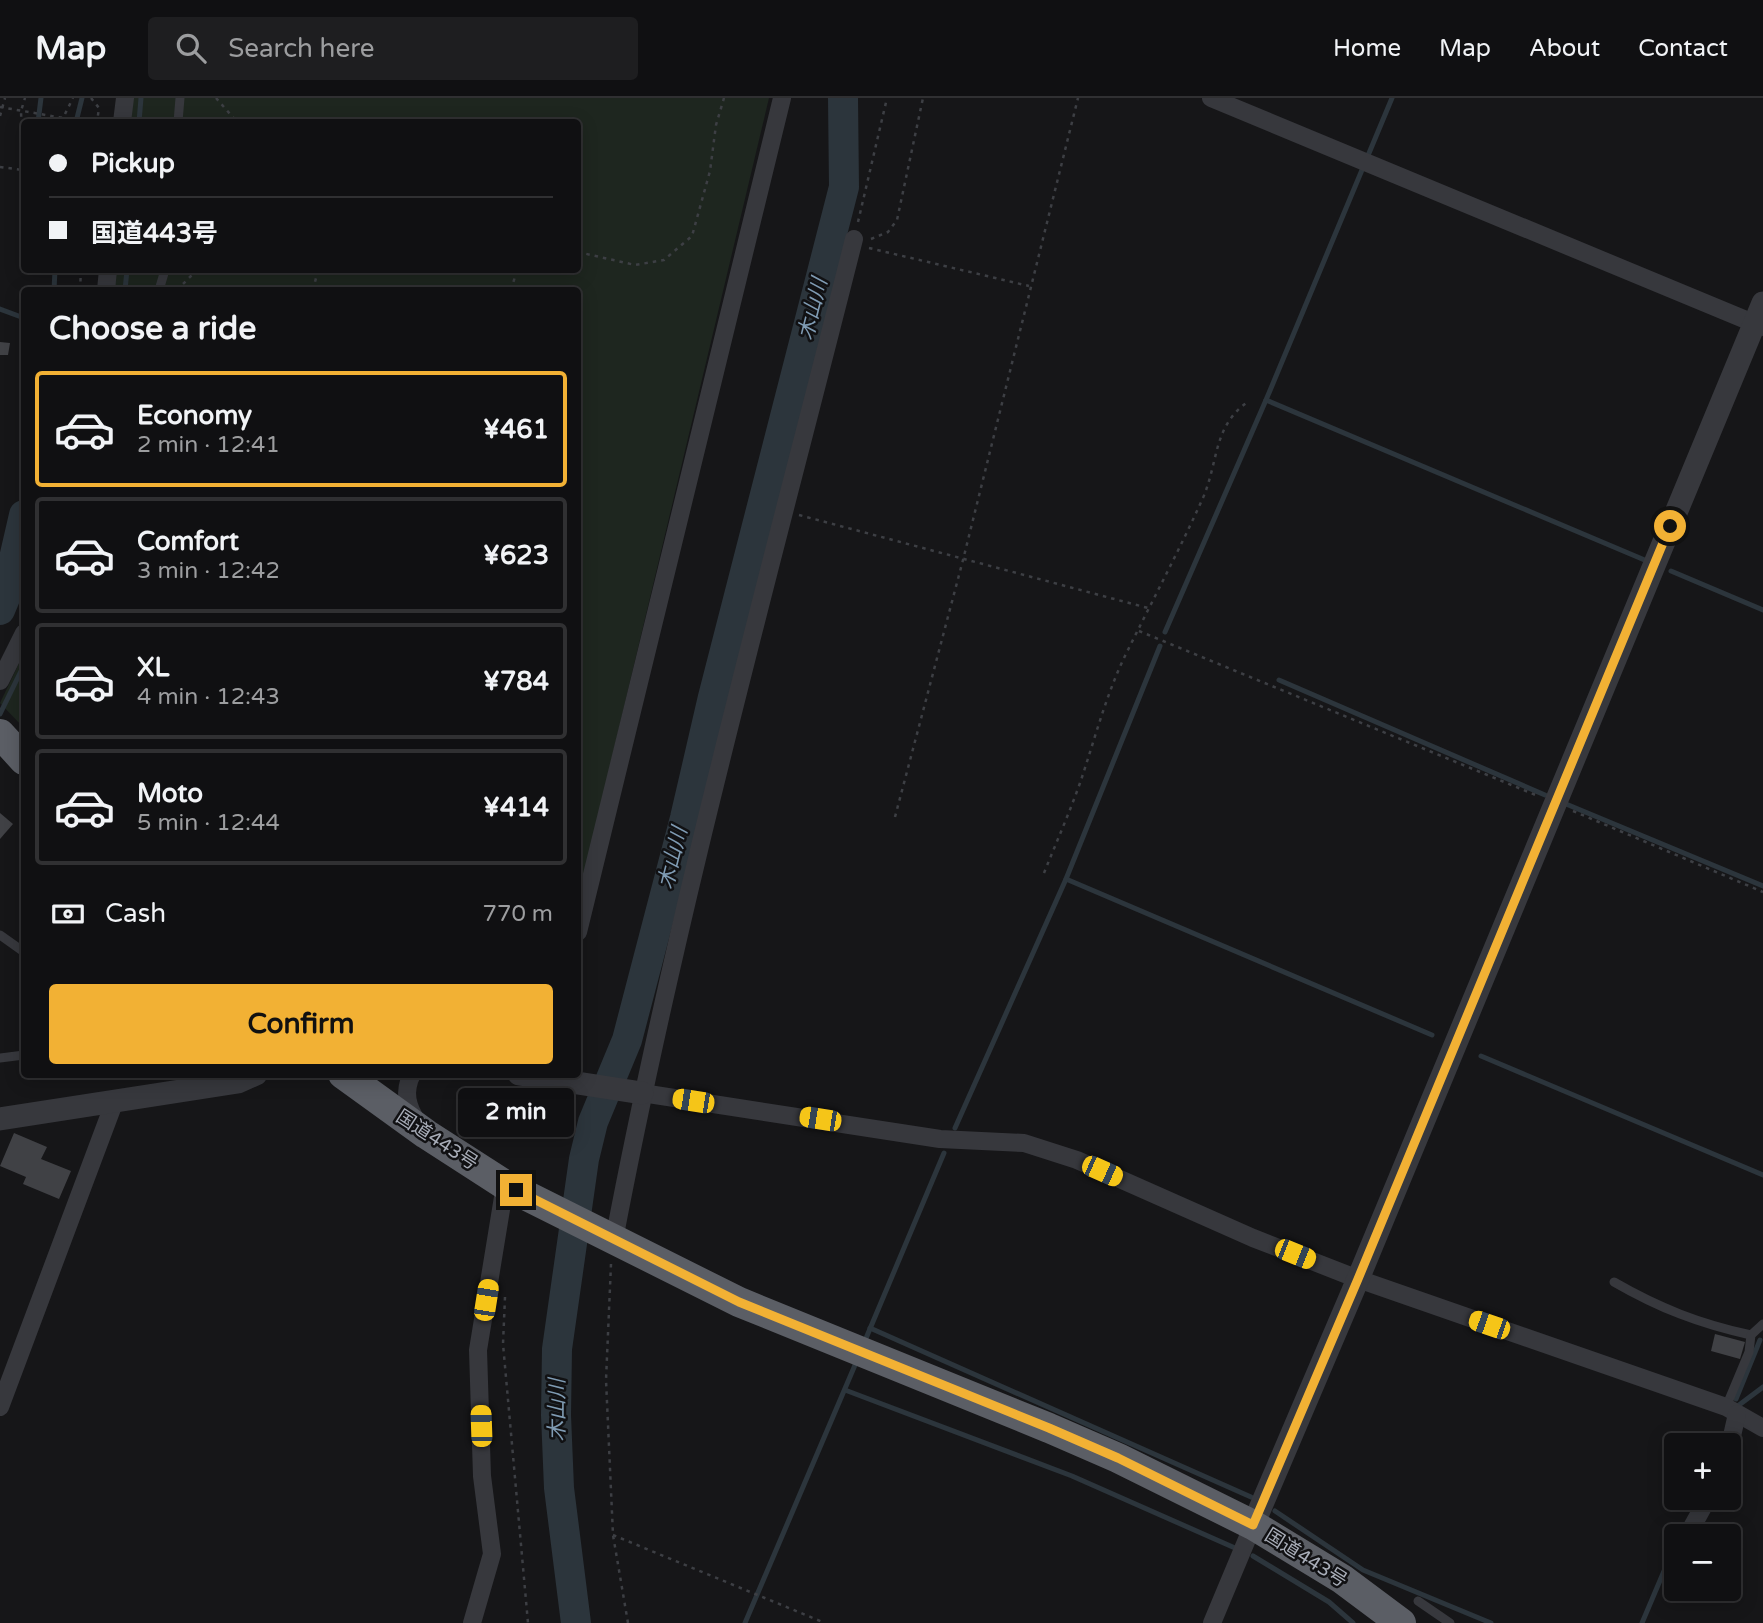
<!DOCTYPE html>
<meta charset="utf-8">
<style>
:root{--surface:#101012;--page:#1e1e20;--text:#f1f3f6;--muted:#9c9d9f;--line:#303032;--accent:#f2b134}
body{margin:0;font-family:"Varela Round","Noto Sans JP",sans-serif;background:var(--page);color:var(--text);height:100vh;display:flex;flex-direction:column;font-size:26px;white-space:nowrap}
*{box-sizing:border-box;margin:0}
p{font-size:23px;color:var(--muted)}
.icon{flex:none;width:38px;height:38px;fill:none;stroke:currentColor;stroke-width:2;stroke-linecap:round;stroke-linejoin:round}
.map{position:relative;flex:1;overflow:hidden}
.sheet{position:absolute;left:21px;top:189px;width:560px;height:791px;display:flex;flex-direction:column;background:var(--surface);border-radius:7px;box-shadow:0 4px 18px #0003,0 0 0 2px var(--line)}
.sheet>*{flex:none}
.guide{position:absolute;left:21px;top:21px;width:560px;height:154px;border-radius:7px;box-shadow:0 4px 18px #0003,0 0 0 2px var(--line);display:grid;align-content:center;height:154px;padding:0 28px;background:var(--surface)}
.buttons{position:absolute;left:1664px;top:1335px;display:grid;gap:14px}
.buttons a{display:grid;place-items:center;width:77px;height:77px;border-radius:7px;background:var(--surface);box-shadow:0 4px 18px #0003,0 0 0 2px var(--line);font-size:35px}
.end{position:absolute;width:32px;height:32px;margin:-16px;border:9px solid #f2b134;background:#111;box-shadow:0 0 0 4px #111}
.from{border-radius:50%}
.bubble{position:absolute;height:49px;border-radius:7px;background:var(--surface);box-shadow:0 4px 18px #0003,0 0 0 2px var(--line);font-size:23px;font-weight:700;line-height:49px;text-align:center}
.car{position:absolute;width:21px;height:42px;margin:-21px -10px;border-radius:9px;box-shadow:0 0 5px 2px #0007;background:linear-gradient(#f5c518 24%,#345 0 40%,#f5c518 0 76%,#345 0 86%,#f5c518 0)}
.guide b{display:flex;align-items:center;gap:24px;height:66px;font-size:26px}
.guide b+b{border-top:2px solid var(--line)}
.guide i{width:18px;height:18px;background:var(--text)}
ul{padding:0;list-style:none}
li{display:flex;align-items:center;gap:21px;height:116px;margin:0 14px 10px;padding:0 14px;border:4px solid var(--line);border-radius:7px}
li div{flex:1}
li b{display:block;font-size:26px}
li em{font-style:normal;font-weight:700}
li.active{border-color:var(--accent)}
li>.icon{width:63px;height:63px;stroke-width:1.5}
h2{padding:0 28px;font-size:32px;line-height:84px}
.pay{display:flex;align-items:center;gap:18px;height:77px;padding:0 28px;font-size:26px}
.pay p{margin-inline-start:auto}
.cta{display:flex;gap:14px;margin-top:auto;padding:14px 28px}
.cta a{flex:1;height:80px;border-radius:7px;background:var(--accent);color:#111;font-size:28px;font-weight:700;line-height:80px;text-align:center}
header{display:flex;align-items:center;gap:42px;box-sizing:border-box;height:98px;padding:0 35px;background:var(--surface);border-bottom:2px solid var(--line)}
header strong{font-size:33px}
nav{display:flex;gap:38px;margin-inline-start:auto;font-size:24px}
.search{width:490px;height:63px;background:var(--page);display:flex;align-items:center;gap:18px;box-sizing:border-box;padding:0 24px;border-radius:7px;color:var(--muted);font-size:26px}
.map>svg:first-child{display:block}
.green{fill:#1e261f}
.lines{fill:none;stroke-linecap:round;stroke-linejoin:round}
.stream{stroke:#2c353c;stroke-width:5}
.river{stroke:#2c353c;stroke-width:30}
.building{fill:#404145}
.path{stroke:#3d3f44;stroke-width:2.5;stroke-dasharray:3.5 5;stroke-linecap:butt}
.service{stroke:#37383d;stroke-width:9}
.minor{stroke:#37383d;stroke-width:18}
.tertiary{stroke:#37383d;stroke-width:23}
.trunk{stroke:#5b5e65;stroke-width:30}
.route{stroke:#f2b134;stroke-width:9}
.labels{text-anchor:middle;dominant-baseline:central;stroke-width:5;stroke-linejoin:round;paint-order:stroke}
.street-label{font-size:19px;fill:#a8adb8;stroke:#111113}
.water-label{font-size:21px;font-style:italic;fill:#7f9bb3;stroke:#111113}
</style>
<header>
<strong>Map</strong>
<div class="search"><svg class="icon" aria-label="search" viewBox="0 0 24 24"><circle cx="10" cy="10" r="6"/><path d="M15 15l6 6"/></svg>Search here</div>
<nav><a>Home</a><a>Map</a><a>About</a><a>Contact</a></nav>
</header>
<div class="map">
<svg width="1763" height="1525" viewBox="0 0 1763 1525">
<rect width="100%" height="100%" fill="#161618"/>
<g class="green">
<polygon points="129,0 769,0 578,802 578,192 109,192 111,172 578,172 578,24 127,24"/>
<polygon points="24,555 24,630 0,605"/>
</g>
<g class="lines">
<g class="stream">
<polyline points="38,24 41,0"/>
<polyline points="76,24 82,0"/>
<polyline points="139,24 141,0"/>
<polyline points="54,192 55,172"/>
<polyline points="125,192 127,172"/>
<polyline points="0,211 24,220"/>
<polyline points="1266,302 1647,463"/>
<polyline points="1671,473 1763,512"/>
<polyline points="1165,534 1266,302 1392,0"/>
<polyline points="1279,582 1545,697"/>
<polyline points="0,616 24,567"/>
<polyline points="1566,706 1763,788"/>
<polyline points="1066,781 1432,937"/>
<polyline points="1481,958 1763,1077"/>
<polyline points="955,1030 1066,781 1160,548"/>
<polyline points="870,1230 1251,1399"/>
<polyline points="864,1245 944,1055"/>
<polyline points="845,1292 1072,1378 1235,1450"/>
<polyline points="1736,1301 1760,1242"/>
<polyline points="1739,1307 1763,1289"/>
<polyline points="1275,1413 1363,1472 1491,1525"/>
<polyline points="1670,1457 1676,1444"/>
<polyline points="1253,1458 1329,1504 1353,1525"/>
<polyline points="745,1525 858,1260"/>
<polyline points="1642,1525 1667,1466"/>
</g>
<g class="river">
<polyline points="0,512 5,500 24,417"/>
<polyline points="576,1525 559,1390 556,1317 557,1251 584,1061 593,1024 627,942 685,720 713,599 844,89 843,0"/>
</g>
</g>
<g class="building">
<polygon points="0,244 10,245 8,257 0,257"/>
<polygon points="0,715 13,726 0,741"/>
<polygon points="14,1035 47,1049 41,1061 71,1073 59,1101 23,1086 26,1079 0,1068"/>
<polygon points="1715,1236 1745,1244 1740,1261 1711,1253"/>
</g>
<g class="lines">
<g class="path">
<polyline points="91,0 99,10 97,24"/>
<polyline points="216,0 237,24"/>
<polyline points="0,9 63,20"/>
<polyline points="0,18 5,0"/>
<polyline points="63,24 63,20 73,0"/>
<polyline points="0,69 23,72 21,13 25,0"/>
<polyline points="858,124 887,0"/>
<polyline points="871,141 888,134 897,122 923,0"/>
<polyline points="869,150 1029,188"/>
<polyline points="578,154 635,167 664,162 692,138 710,73 716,27 724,0"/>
<polyline points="80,192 81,172"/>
<polyline points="177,192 197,172"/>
<polyline points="313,192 318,172"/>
<polyline points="511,192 517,172"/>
<polyline points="799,417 1148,510"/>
<polyline points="1139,533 1538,698"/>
<polyline points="1573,713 1763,794"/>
<polyline points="895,719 963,462 1078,0"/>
<path d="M1044 775C1056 745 1069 716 1080 685 1094 644 1105 600 1124 560 1150 507 1178 455 1202 402 1219 365 1212 328 1249 303"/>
<polyline points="611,1166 606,1282 613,1437 628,1525"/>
<polyline points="505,1199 503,1246 528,1525"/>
<polyline points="613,1437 825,1525"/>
</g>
<g class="service">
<polyline points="178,24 180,0"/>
<polyline points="159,192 165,172"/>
<polyline points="0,837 24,854"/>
<polyline points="0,960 24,957"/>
<path d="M1614 1184C1659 1210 1700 1226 1751 1237"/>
<polyline points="1726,1309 1749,1254 1751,1237 1763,1226"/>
<polyline points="1418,1503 1450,1525"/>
</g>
<g class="minor">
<polyline points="1211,0 1763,229"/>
<polyline points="122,24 125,0"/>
<polyline points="106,192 108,172"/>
<polyline points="0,583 24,535"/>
<polyline points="578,834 782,0"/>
<path d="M412 976C403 994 407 1009 418 1025"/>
<polyline points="642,995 940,1041 1024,1045 1077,1062 1253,1140 1358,1181 1726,1309 1763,1330"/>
<path d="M614 1142C678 805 770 474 854 141"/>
<polyline points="0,1309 114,1005"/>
<polyline points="1729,1351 1737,1316"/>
<polyline points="1687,1438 1708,1400"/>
<polyline points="1672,1465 1676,1458"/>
<polyline points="472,1525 492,1456 482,1378 478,1252 505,1087"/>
<polyline points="1212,1525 1253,1427"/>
</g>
<g class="tertiary">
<polyline points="519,976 642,995"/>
<polyline points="0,1021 238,984 256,976"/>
<polyline points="1253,1427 1358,1181 1763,205"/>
</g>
<g class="trunk">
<polyline points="0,636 24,662"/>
<polyline points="343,976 426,1036 505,1087 739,1204 1049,1330 1118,1360 1253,1427 1342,1481 1401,1525"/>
</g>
</g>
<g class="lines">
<polyline class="route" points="516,1092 739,1204 1049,1330 1118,1360 1253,1427 1358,1181 1670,428"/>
</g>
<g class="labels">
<g class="street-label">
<text transform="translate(437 1042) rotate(33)">国道443号</text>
<text transform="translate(1306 1460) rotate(32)">国道443号</text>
</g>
<g class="water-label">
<text transform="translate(813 211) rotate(-76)">木山川</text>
<text transform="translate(673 760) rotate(-76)">木山川</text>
<text transform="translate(557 1312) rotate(-90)">木山川</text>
</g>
</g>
</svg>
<div class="buttons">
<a>+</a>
<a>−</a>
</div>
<i class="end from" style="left:1670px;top:428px"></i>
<i class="end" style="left:516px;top:1092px"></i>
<div class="bubble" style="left:458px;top:990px;width:116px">2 min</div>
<i class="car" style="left:693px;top:1003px;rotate:279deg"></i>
<i class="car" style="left:820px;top:1021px;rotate:279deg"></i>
<i class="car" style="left:1102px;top:1073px;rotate:114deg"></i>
<i class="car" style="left:1295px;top:1156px;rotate:112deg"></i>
<i class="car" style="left:486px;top:1202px;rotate:9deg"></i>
<i class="car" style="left:1489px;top:1227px;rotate:289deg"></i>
<i class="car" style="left:481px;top:1328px;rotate:358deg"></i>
<div class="guide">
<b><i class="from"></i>Pickup</b>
<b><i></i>国道443号</b>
</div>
<section class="sheet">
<h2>Choose a ride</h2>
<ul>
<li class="active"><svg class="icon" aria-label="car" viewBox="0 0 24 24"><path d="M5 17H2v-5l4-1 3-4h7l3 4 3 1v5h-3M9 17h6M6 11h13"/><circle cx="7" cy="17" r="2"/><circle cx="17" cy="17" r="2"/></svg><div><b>Economy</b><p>2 min · 12:41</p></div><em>¥461</em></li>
<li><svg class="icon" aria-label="car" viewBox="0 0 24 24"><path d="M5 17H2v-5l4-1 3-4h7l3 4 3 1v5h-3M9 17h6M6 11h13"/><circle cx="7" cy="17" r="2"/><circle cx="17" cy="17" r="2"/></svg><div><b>Comfort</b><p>3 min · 12:42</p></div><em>¥623</em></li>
<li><svg class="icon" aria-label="car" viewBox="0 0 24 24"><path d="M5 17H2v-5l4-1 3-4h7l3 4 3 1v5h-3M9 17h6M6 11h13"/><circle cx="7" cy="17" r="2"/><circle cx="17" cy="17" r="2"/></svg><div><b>XL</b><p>4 min · 12:43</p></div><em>¥784</em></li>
<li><svg class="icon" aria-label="car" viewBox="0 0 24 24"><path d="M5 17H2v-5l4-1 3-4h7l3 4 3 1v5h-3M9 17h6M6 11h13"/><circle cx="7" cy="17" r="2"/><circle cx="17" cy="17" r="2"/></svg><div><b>Moto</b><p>5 min · 12:44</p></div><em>¥414</em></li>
</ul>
<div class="pay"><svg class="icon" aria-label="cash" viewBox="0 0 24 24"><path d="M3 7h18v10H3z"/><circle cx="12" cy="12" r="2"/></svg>Cash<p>770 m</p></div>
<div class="cta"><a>Confirm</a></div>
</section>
</div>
